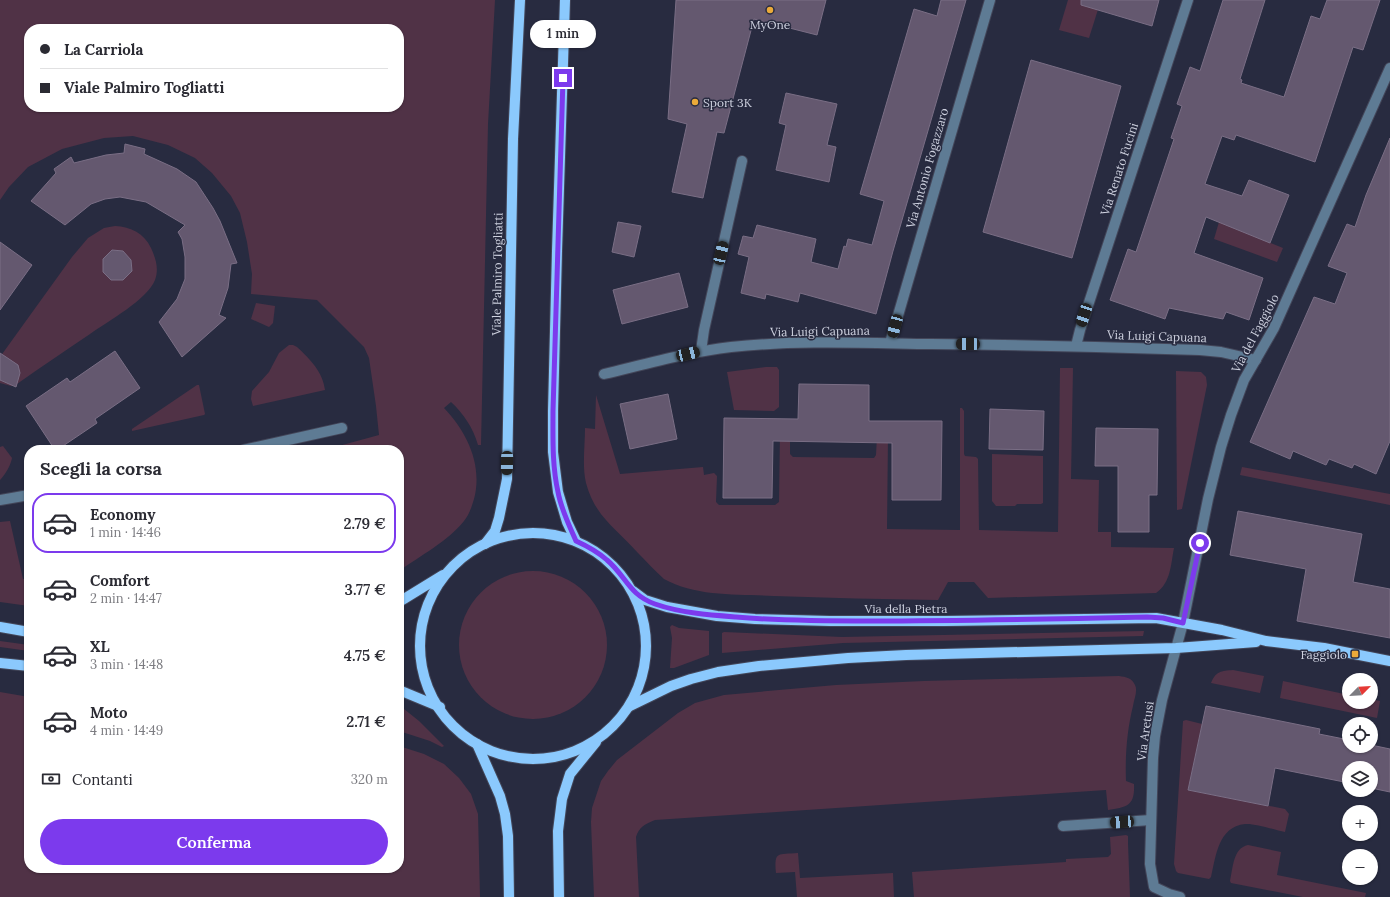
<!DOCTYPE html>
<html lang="it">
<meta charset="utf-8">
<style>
:root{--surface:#fff;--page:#f7f7f7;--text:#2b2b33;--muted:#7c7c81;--line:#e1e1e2;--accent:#7c3aed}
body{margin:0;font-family:Lora,serif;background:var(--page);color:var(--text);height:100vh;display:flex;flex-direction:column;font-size:15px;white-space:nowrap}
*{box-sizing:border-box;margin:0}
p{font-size:13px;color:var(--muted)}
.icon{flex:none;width:22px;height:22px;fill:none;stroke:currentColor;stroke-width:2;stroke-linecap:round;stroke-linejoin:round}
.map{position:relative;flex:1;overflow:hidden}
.sheet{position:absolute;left:24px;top:445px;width:380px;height:428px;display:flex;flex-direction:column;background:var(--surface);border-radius:16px;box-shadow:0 1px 3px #0004}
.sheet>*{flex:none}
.hud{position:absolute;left:24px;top:24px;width:380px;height:88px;border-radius:16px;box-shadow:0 1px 3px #0004;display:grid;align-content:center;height:88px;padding:0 16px;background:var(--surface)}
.needle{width:26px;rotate:66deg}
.buttons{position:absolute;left:1342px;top:673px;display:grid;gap:8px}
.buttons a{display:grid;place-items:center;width:36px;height:36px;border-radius:50%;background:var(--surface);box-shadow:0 1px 3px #0004;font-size:20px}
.end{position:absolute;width:18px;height:18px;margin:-9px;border:5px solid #7c3aed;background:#fff;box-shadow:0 0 0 2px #fff}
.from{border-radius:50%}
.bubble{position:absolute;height:28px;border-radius:14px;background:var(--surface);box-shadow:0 1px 3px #0004;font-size:13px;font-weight:600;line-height:28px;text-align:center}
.car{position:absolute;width:12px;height:24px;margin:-12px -6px;border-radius:5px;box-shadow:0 0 3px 1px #0007;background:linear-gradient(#222 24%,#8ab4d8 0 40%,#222 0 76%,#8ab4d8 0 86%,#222 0)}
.hud b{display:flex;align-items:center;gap:14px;height:38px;font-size:15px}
.hud b+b{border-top:1px solid var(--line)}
.hud i{width:10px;height:10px;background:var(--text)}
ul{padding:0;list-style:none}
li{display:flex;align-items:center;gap:12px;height:60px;margin:0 8px 6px;padding:0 8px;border:2px solid transparent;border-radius:16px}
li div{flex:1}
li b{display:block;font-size:15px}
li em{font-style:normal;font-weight:600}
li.current{border-color:var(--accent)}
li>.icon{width:36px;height:36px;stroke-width:1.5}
h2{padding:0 16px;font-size:18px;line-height:48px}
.pay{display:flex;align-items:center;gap:10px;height:44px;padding:0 16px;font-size:15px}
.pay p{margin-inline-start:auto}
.primary-button{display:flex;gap:8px;margin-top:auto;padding:8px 16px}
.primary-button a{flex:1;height:46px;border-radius:24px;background:var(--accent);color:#fff;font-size:16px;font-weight:600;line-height:46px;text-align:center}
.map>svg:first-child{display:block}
.green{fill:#503246;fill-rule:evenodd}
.building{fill:#64586f;stroke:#7a6e85}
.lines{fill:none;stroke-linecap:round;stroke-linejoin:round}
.minor-casing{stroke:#434659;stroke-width:12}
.major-casing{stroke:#434659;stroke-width:12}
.minor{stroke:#5e7b94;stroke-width:10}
.major{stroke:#8bc9fd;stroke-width:10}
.route{stroke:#7c3aed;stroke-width:5}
.poi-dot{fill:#ebaa39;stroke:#282b40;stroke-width:1.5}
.labels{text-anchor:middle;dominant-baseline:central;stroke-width:3;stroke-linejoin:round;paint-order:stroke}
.poi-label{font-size:12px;fill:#ced1df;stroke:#282b40}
.street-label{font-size:12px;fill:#ced1df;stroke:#282b40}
</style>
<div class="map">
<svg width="1390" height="897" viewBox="0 0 1390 897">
<rect width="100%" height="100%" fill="#282b40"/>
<g class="green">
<path d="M0 0H495L488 124 481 445H478C473 428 464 414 451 402L444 408C467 432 483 465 474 499 472 506 469 515 464 521 448 541 420 556 399 571V450H324L379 435 376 406 369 358 364 347 317 300 251 294 252 274 247 242 240 213 231 196 212 173 195 158 168 145 133 136 104 138 62 149 28 167 9 187 0 200ZM29 29H399V107H29Z"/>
<polygon points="1068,0 1101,0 1089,38 1059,30"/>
<polygon points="1219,222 1283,248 1277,262 1214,239"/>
<path d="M115 226C131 227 144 233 151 248 156 259 159 269 155 280 147 300 108 321 90 334 66 350 41 367 17 384L11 386 0 383V357L72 257 88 238 104 228Z"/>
<polygon points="256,303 275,306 273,323 269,327 251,319"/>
<path d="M289 345H293L297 347C310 359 323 372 325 390L253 406 251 399 252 391 269 372 279 353Z"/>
<polygon points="766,367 777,367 779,370 779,407 774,411 734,410 727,372"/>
<path d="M1060 368H1073L1071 479 1099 480 1098 532H1111V547L1174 548C1171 563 1171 583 1156 593L988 598 974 582H948L938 600C883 599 829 598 774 596 738 594 696 597 664 579 655 571 647 562 638 553 617 529 595 517 586 483 582 466 585 446 585 428L595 429 596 395 620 474 703 467 704 475 714 473 717 476 716 502 719 505H775L779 502 780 433 790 435V454L793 457 874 458 876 455 877 436H888L887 529 960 530V408H962L964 411V454L965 456 976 457 978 459 979 530 1058 532Z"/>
<polygon points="1176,371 1201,372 1206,377 1207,385 1182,509 1177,510"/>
<polygon points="197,385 199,385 205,414 204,415 132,431 132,429"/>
<path d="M3 446 12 458C10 467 6 473 0 480V447Z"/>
<polygon points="992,454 1043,456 1043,503 1041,504 1017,504 1015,506 996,506 992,501"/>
<polygon points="1242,467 1390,494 1390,505 1240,475"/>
<polygon points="10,521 23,579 29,578 29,606 0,602 0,522"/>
<circle cx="533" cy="645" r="74"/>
<polygon points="672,625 679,628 709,631 709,655 674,668 670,668 672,638 670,627"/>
<polygon points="1144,631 1143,636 843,643 722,653 722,633 724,632 842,637"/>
<polygon points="0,641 29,645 29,651 0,647"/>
<path d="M1233 670 1264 676 1260 693 1211 683C1216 671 1221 671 1233 670Z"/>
<path d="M1119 676C1126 677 1132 678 1135 685 1138 691 1134 699 1133 706 1127 730 1125 756 1126 781L1134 784C1135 806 1127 807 1108 810L1106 790 655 820C645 824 639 827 636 837L639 897H594L591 822 592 808 601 781 608 771 617 760 678 713 695 703 724 695 836 685 924 681Z"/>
<polygon points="1283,681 1349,695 1349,702 1371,702 1371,699 1380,701 1377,718 1280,698"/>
<polygon points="0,692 29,697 29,868 399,868 399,746 424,754 444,764 459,778 471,794 478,814 480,897 0,897"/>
<polygon points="399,705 419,721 444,746 442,747 430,741 399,731"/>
<path d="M1186 720 1202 724 1188 790 1285 809 1289 814 1285 832C1275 830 1254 823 1245 824 1218 827 1216 856 1211 877L1209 879 1178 873 1176 871 1174 864 1183 721Z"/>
<polygon points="1126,835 1128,836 1128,843 1130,897 914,897 912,872 1066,862 1066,859 1108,857 1111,854 1110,837"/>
<path d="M1248 845 1281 852 1277 875 1366 893 1365 897H1303L1231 883 1230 881C1233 868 1233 848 1248 845Z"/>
<path d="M798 853 800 878 893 873 894 897H797L795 872 776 873C774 850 778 855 798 853Z"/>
</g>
<g class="building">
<polygon points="676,0 826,0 817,35 754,19 724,133 717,132 703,198 672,192 687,124 668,119"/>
<polygon points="941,0 966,0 893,251 876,314 800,293 798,302 766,294 765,299 741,293 749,257 738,254 743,236 753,238 757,225 816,239 811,262 838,269 844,246 846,247 848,239 872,245 884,201 860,194 914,9 937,16"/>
<polygon points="1081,0 1159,0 1152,26 1081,5"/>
<polygon points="1223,0 1265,0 1240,79 1242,80 1241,83 1284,97 1311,16 1320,19 1327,0 1380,0 1363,50 1353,47 1315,162 1236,135 1234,140 1222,136 1205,184 1242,196 1249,180 1289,195 1270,243 1206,217 1194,253 1263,278 1249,320 1226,312 1223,319 1169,308 1165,319 1110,300 1128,249 1136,252 1174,139 1171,138 1182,106 1177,104 1190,67 1200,71"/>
<polygon points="1031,60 1121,86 1072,258 983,232"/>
<polygon points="786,93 837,104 827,145 836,147 829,182 776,170 786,125 779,123"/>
<polygon points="1390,138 1390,441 1376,474 1354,464 1352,468 1329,459 1326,465 1293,451 1290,459 1250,442 1314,297 1335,304 1347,273 1328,266 1347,224 1355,227 1366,195"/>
<polygon points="125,144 145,149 144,154 177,169 196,182 213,208 220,221 237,263 231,264 228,288 219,315 226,318 182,357 159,322 177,299 185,279 185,257 182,239 178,232 185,225 146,202 120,197 105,199 91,204 65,225 31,201 56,173 54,169 71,157 74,163 106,155 124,153"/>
<polygon points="618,222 641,226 634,257 612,252"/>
<polygon points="0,242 32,265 0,310"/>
<polygon points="112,250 123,251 131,260 132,271 123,280 111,280 103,272 103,259"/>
<polygon points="679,273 688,307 622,324 613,290"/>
<polygon points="115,351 140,388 95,419 97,423 57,450 55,450 26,406 67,378 70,382"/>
<polygon points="0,353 18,365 20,373 16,387 0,380"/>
<polygon points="799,384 869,385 869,421 942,421 941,500 892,500 892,443 773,441 772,498 723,498 724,418 798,419"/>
<polygon points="668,394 677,439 630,449 620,404"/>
<polygon points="990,409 1044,411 1043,450 989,449"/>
<polygon points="1096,428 1158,429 1157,495 1149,495 1149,532 1118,532 1118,466 1095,466"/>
<polygon points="1238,511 1362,534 1353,582 1390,589 1390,638 1297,621 1306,569 1230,555"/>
<polygon points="1206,706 1320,729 1319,734 1349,740 1349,746 1371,746 1371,745 1390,749 1390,792 1371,788 1371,768 1349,768 1349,783 1275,768 1268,806 1188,790"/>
</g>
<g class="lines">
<g class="minor-casing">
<g id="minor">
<polyline points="890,343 990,0"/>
<polyline points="1076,346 1080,330 1188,0"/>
<polyline points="701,351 704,330 742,161"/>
<path d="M604 374C646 364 688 352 731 347 797 340 864 343 931 344 1021 345 1110 347 1200 350L1221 352 1256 360"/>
<polyline points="243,450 342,428"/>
<polyline points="0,500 29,495"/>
<polyline points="1063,826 1151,820"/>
<polyline points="1180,897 1169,894 1154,887 1150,864 1153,758 1155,736 1162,700 1183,623 1208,499 1221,447 1231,415 1244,380 1274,328 1390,68"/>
</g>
</g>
<g class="major-casing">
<g id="major">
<polyline points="565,0 557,251 553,411 553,452 558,492 567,522 576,541"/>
<circle cx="533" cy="646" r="113"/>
<polyline points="485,544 495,531 499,518 507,479 513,139 520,0"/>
<polyline points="633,591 645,600 667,607 717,616 755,619 830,621 945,621 1156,618 1222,630 1266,641 1324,648 1390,661"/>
<polyline points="399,602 443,575"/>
<polyline points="0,627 29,632"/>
<polyline points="0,663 29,666"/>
<polyline points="399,690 440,707"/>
<polyline points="630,706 671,686 691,679 718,672 759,666 848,658 906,655 1176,648 1256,642"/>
<polyline points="477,744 500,796 505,814 508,836 509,897"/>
<polyline points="559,897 558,831 562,799 570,774 596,742"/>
</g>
</g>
<use href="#minor" class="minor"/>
<use href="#major" class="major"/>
</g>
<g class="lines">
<path class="route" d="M563 78 553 411C553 438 552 465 558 492 561 509 569 525 576 541 587 546 598 552 607 560 626 576 629 595 655 604 681 613 709 615 736 617 781 621 826 621 872 621 963 621 1055 619 1147 617L1163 618 1183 623 1200 543"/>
</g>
<g class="poi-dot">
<circle cx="770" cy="10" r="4"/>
<circle cx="695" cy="102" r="4"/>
<rect x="1351" y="650" width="8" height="8" rx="2"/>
</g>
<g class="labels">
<g class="poi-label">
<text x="770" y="24">MyOne</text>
<text x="703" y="102" text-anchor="start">Sport 3K</text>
<text x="1347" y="654" text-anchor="end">Faggiolo</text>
</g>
<g class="street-label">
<text transform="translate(927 168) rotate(-74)">Via Antonio Fogazzaro</text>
<text transform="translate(1119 169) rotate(-72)">Via Renato Fucini</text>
<text transform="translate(497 274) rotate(-89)">Viale Palmiro Togliatti</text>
<text transform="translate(820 331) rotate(-1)">Via Luigi Capuana</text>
<text transform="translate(1255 333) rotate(-62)">Via del Faggiolo</text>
<text transform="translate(1157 336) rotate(2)">Via Luigi Capuana</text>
<text x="906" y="608">Via della Pietra</text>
<text transform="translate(1145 731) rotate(-82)">Via Aretusi</text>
</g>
</g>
</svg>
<div class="buttons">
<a><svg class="needle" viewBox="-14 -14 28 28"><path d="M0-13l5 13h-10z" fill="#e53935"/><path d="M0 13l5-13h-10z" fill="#7c7c81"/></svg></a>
<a><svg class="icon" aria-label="locate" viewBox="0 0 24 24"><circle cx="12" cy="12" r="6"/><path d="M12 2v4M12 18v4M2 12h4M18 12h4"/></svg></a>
<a><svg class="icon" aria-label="layers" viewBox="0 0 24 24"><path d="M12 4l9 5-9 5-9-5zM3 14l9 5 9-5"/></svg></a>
<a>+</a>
<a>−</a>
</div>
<i class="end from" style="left:1200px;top:543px"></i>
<i class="end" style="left:563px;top:78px"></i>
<div class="bubble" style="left:530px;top:20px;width:66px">1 min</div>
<i class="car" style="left:721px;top:253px;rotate:13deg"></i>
<i class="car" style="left:1084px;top:315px;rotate:198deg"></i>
<i class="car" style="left:895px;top:326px;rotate:195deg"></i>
<i class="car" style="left:968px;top:344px;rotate:271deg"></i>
<i class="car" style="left:688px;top:354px;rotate:77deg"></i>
<i class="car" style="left:507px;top:463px;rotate:181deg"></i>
<i class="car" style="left:1122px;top:822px;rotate:266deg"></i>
<div class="hud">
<b><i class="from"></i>La Carriola</b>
<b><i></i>Viale Palmiro Togliatti</b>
</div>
<section class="sheet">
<h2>Scegli la corsa</h2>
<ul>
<li class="current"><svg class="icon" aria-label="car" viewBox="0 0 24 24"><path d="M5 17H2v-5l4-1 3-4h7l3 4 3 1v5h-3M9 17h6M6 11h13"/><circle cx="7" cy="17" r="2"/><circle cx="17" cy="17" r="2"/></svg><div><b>Economy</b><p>1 min · 14:46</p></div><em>2.79 €</em></li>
<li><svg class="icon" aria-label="car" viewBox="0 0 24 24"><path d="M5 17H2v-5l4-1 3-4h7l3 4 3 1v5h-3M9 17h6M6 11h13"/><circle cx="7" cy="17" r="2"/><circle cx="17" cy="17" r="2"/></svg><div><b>Comfort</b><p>2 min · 14:47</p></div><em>3.77 €</em></li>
<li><svg class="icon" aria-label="car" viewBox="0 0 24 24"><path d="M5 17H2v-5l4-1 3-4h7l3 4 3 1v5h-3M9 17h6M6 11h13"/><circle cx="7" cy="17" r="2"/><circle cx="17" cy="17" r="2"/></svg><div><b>XL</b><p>3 min · 14:48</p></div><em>4.75 €</em></li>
<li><svg class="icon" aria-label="car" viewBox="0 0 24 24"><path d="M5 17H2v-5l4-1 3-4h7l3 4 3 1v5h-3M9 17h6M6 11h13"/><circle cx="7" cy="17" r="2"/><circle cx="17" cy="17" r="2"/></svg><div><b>Moto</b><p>4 min · 14:49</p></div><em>2.71 €</em></li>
</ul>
<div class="pay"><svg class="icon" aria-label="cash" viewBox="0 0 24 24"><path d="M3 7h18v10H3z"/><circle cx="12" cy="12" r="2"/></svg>Contanti<p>320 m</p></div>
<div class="primary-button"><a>Conferma</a></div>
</section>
</div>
